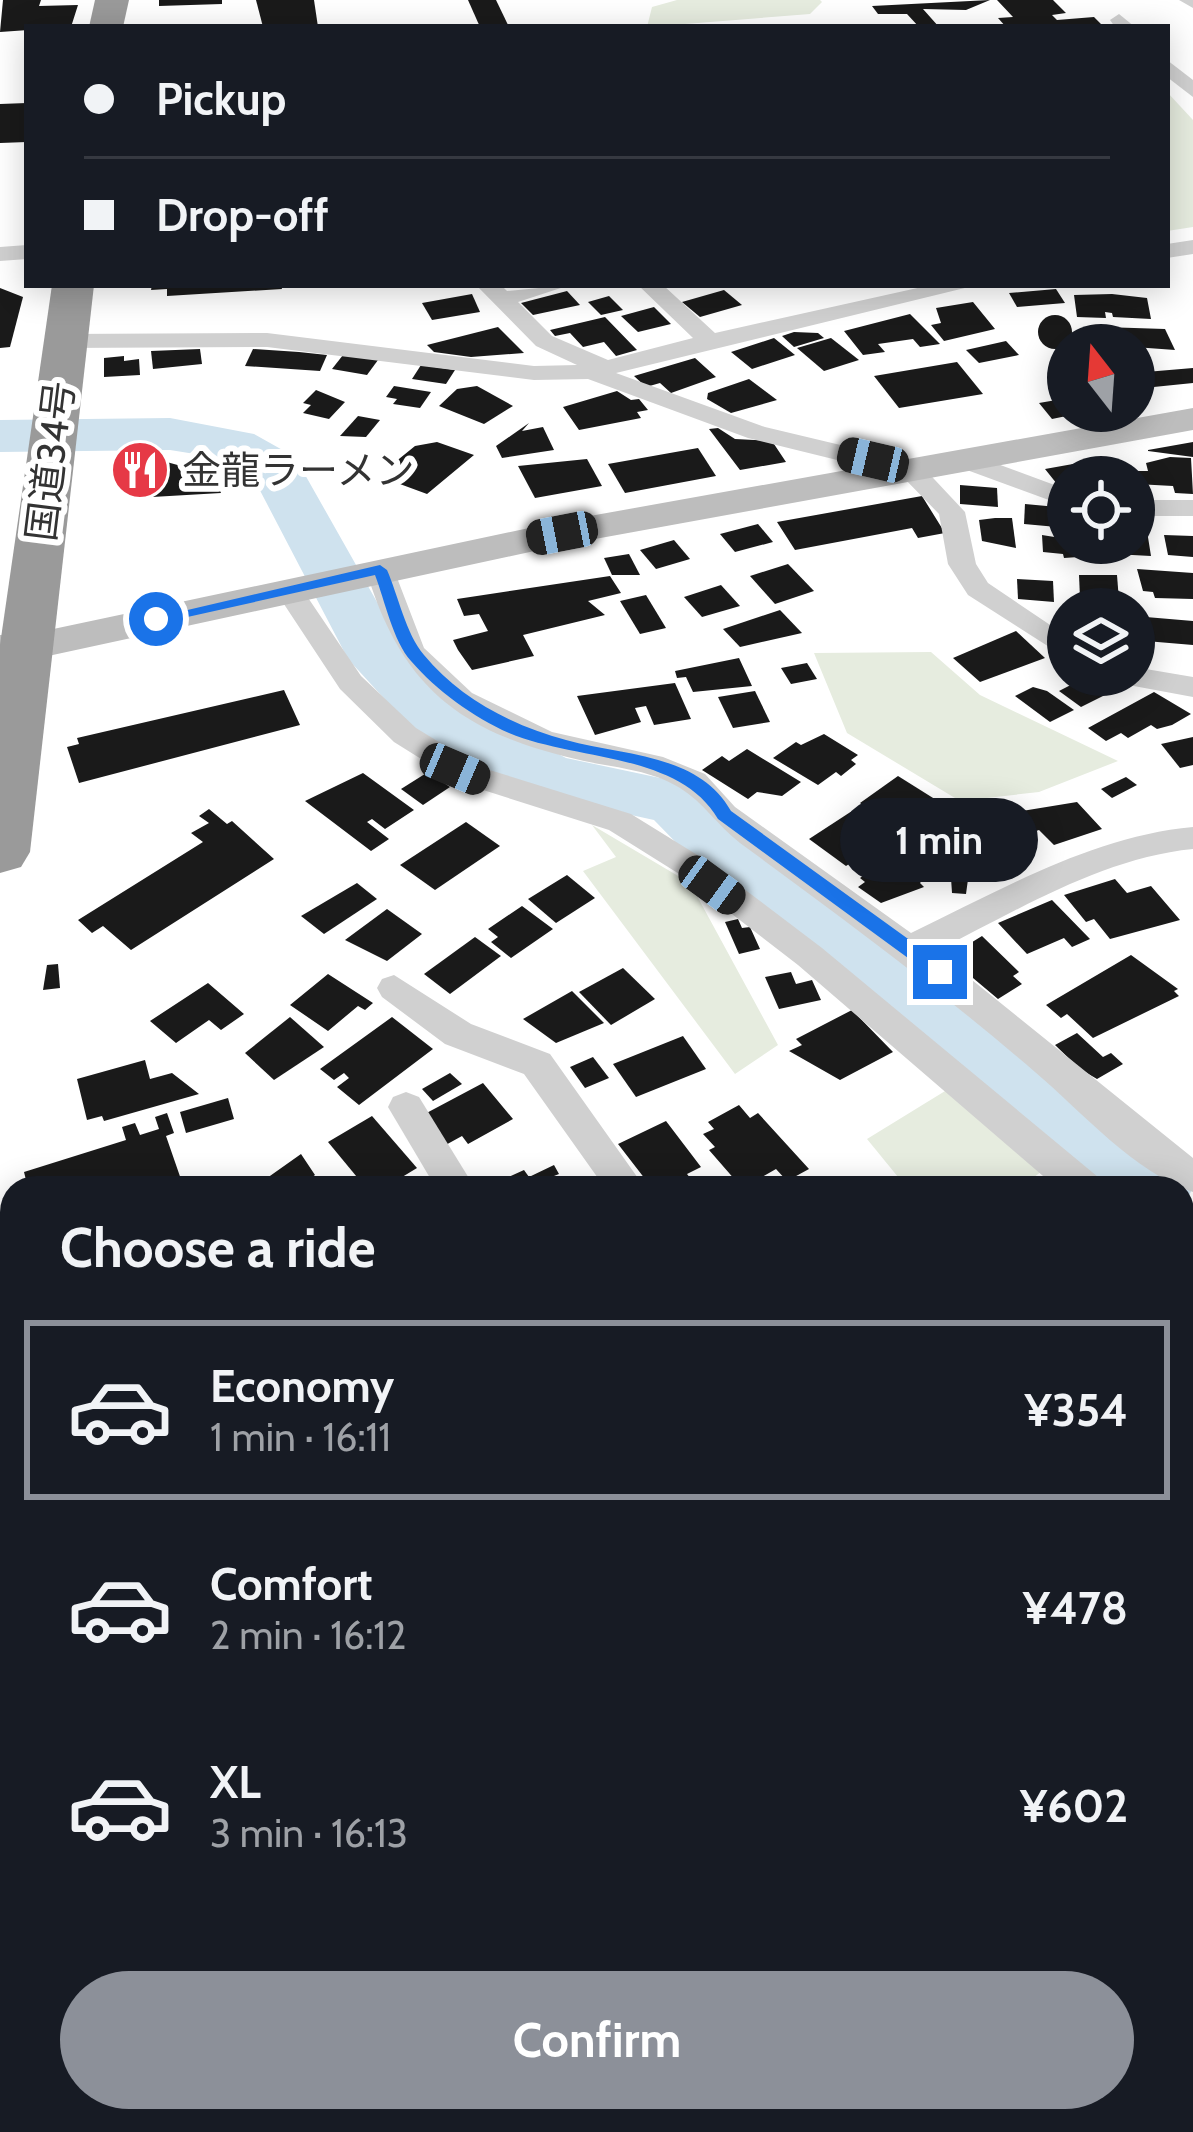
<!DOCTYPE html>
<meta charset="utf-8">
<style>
:root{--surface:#171b24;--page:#242831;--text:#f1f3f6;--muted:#9ea1a6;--line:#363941;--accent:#8c9099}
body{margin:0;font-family:Cabin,"Noto Sans JP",sans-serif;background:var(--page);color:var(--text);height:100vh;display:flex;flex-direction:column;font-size:45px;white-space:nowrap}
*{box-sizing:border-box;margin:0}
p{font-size:39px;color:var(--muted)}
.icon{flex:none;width:66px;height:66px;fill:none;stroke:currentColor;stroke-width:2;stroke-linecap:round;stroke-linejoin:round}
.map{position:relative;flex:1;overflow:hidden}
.details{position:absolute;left:0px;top:1176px;width:1194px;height:957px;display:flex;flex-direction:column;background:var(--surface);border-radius:36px 36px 0 0;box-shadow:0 6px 30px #0003}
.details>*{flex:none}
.hud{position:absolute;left:24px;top:24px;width:1146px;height:264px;border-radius:0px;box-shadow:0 6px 30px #0003;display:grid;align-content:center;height:264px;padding:0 60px;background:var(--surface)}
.needle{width:78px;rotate:343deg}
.buttons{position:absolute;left:1047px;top:324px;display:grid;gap:24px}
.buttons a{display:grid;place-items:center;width:108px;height:108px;border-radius:50%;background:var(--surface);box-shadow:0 6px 30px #0003;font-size:60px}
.end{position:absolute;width:54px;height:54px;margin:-27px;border:15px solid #1a73e8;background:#fff;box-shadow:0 0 0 6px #fff}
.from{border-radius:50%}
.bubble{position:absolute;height:84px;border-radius:42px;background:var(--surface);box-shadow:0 6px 30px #0003;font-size:39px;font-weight:700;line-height:84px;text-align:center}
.car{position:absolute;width:36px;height:72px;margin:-36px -18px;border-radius:15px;box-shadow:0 0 9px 3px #0007;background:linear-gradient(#222 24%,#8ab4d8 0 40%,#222 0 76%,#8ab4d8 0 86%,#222 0)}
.hud b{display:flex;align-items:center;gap:42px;height:114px;font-size:45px}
.hud b+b{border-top:3px solid var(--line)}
.hud i{width:30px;height:30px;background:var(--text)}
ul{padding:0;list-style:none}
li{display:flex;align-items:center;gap:36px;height:180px;margin:0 24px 18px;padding:0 36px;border:6px solid transparent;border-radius:0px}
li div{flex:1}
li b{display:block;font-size:45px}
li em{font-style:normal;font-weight:700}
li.current{border-color:var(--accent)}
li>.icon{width:108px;height:108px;stroke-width:1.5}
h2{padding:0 60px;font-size:54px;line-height:144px}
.cta{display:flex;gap:24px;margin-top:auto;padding:24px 60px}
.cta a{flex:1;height:138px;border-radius:72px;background:var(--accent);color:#fff;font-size:48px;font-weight:700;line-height:138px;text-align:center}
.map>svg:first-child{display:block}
.green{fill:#e6ecdf}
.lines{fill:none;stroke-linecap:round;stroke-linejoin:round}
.river{fill:#cfe2ee;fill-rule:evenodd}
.building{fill:#1a1a1a}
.street{fill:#d0d0d0;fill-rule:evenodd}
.secondary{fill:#bdbdbd;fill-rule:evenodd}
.highway{fill:#9a9a9a;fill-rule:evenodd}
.route{fill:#1a73e8}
.labels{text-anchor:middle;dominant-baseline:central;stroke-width:12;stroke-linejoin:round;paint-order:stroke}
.far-street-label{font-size:39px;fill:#333;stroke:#fff}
.far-poi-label{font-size:39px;fill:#333;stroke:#fff;text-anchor:start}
</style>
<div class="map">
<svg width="1193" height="2132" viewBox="0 0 1193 2132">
<rect width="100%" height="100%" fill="#fff"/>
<g class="green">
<polygon points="677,0 820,0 822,2 810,14 647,27 652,7"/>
<polygon points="1167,92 1193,120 1193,227 1167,231"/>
<polygon points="931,652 980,695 1118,761 1039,792 960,801 847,733 814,653"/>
<polygon points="592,825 690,883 778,1045 735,1074 583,871 616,857"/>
<polygon points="950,1088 1042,1171 1020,1188 907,1188 867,1139"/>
</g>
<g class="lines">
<polygon class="river" points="170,418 254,434 295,457 403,648 456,701 566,758 698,786 744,829 924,962 1182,1165 1193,1187 1182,1211 1182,1188 1098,1188 874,1000 696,863 654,820 526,792 412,729 348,659 254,479 220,458 170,450 0,452 0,420"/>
</g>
<g class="building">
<polygon points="3,0 41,0 39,6 78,5 71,27 0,32"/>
<polygon points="159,0 222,0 222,4 159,6"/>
<polygon points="256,0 314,0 318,27 263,27"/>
<polygon points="468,0 496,0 509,27 480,27"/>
<polygon points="990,0 966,10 923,9 939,27 919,27 907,14 878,14 872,6"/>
<polygon points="997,0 1053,0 1066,13 1052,15 1057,20 1094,17 1104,27 1006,27 998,18 1013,17"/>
<polygon points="27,103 27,142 0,143 0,104"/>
<polygon points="152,285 281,285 282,289 167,296 167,289 151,290"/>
<polygon points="0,288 23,297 10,347 0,348"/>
<polygon points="1056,289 1065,303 1017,307 1009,293"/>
<polygon points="724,290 742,305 700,317 682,302"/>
<polygon points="567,291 580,305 533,315 521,303"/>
<polygon points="472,294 480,312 432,320 422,303"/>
<polygon points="1112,294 1147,298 1151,319 1113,317 1112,313 1105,312 1106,318 1077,317 1074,295"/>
<polygon points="609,296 623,310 601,315 588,302"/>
<polygon points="973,302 995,329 944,341 931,325 941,323 936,308"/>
<polygon points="654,307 671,324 638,332 621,316"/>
<polygon points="910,314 940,344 920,347 913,339 878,344 885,352 863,355 844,331"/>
<circle cx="1055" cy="332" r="17"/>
<polygon points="605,317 637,350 616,356 604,342 583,347 570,333 555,336 550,330"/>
<polygon points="498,327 524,353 471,357 434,352 427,345"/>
<polygon points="1103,327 1165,329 1175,350 1107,345"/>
<polygon points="794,332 818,333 824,338 794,347 782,336"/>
<polygon points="774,338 795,355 752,369 731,352"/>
<polygon points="831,338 859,360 824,371 797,348"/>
<polygon points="1006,341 1019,355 979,363 966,350"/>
<polygon points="200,349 202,364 153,369 151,351"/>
<polygon points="253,349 299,352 327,355 320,371 245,366"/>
<polygon points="343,355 378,360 367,375 332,369"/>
<polygon points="124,356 124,361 139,359 140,375 104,377 104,358"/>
<polygon points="695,358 716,377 671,393 660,383 646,387 634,376"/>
<polygon points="957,362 983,394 899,408 874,376"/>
<polygon points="421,365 455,370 446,384 412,379"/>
<polygon points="1193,368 1193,383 1134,389 1134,373"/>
<polygon points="749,379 777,400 731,413 707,399 708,393"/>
<polygon points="394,386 431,392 420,408 393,404 397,399 386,397"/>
<polygon points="477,386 513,406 484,424 439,406 457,389"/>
<polygon points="316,390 345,402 329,419 303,413 311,405 303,403"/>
<polygon points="617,391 631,400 639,399 648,410 637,412 641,418 579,430 563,407"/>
<polygon points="1068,398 1068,411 1081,413 1052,419 1039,403"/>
<polygon points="358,416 380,420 366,437 340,436"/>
<polygon points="529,423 522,431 543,427 554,450 502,458 496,446"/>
<polygon points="718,428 735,439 772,441 786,462 740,470 709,429"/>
<polygon points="437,442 474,455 427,494 389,480 401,465 394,463 415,446"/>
<polygon points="1193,442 1193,457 1148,451 1148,450"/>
<polygon points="698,448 716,476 625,493 608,464"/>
<polygon points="1170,457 1191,458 1193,494 1175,493 1173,486 1136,484 1133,471 1148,471 1146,463"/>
<polygon points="587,459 602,486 535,498 518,466"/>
<polygon points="1101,459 1117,477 1068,477 1068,488 1061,489 1045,469"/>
<polygon points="163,461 214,475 221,493 135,498 138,463"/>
<polygon points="960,485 997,488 998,507 960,504"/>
<polygon points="922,496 945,533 918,538 912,528 795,550 777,522"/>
<polygon points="1025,504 1068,508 1068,528 1024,524"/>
<polygon points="995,518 1012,518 1016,548 982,541 979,520"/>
<polygon points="758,524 773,542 735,552 720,534"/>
<polygon points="1134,531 1147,531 1151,556 1114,554 1113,543 1134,543"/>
<polygon points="1042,535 1092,543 1093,556 1064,558 1063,554 1043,552"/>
<polygon points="1164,535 1193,536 1193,557 1168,555"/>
<polygon points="674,540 690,559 656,569 640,550"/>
<polygon points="629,554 640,575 612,575 604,558"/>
<polygon points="788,564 814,591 775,604 750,576"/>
<polygon points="1137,569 1193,573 1193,599 1155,598 1153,592 1143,591"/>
<polygon points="1079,575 1117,575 1119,601 1080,598"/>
<polygon points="610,576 621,593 588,601 605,615 523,635 534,656 472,670 458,650 453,640 488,631 479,614 464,616 457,599"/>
<polygon points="1017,579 1053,581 1054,602 1018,599"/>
<polygon points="721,585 740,606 702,617 684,597"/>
<polygon points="646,595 666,628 640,634 620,601"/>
<polygon points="780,610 802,633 740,647 723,629"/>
<polygon points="1134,616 1193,621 1193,645 1134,640"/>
<polygon points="1016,631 1045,658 980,682 953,658"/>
<polygon points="739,658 752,686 693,692 686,677 677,678 675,671"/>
<polygon points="807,663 817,679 791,684 781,668"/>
<polygon points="1088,676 1111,692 1081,707 1059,691"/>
<polygon points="675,683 691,719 654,725 646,706 635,708 641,722 595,735 577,696"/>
<polygon points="1033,687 1047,691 1074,710 1050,722 1015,696"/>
<polygon points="284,690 300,725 79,783 67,747 79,744 77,738"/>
<polygon points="755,691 770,722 733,728 718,697"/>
<polygon points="1154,692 1191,714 1172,725 1157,729 1151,725 1128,738 1121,733 1106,741 1088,728"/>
<polygon points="824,734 858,755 851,760 856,764 841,776 836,772 818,785 773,758 796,742 801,745"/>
<polygon points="1193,737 1193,765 1180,768 1161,744"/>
<polygon points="747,749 801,782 782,796 757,792 748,799 702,770 722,756 729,761"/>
<polygon points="428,772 450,787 423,805 401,789"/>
<polygon points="363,773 414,810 385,829 372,819 367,822 389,839 371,851 305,801"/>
<polygon points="898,776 949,808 901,836 860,803"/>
<polygon points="1126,777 1137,785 1112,798 1101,789"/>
<polygon points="1077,802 1102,829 1054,845 1039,830 1014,839 1026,855 969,872 966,894 952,893 950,863 957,862 949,845 969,832 961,822 967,815 1015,804 1022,811"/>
<polygon points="209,809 227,824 232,821 274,859 131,950 103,926 92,933 78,920 203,842 191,833 209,823 199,816"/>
<polygon points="852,811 889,837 846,866 809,839"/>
<polygon points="466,822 500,846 435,890 400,865"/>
<polygon points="903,847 936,864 920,883 924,887 881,903 858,887 865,882 860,878"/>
<polygon points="567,875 595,898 556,923 528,899"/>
<polygon points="1115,879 1127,893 1151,886 1180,920 1110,939 1094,919 1086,922 1064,895"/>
<polygon points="357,883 377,899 324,934 301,916"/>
<polygon points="1052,900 1090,939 1072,947 1064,938 1027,954 998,923"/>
<polygon points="522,906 553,929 511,958 491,942 498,937 488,929"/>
<polygon points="387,909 422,934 387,961 345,940"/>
<polygon points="738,919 742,928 750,927 760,949 739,954 725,922"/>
<polygon points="982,936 1019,972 1013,976 1022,984 998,999 948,957"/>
<polygon points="475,937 501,956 450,994 424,974"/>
<polygon points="1131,955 1178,989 1174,991 1179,996 1093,1038 1067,1014 1061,1018 1046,1005"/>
<polygon points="58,964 60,988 43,990 47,965"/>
<polygon points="623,968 655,999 611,1025 579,992"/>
<polygon points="791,972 796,984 812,980 821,1000 779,1009 765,977"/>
<polygon points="328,974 373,1003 365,1010 358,1006 328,1031 290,1005"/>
<polygon points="208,983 244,1014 221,1030 209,1020 176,1043 150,1021"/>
<polygon points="572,991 604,1023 556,1043 523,1019"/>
<polygon points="852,1010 893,1052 840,1080 789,1051 802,1045 796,1039"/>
<polygon points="290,1017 324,1047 274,1080 245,1053"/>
<polygon points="392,1017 433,1049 359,1105 337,1087 349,1078 344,1073 334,1080 320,1069"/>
<polygon points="1077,1033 1103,1057 1111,1053 1123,1064 1097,1079 1080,1069 1055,1045"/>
<polygon points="683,1036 706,1069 636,1097 613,1064"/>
<polygon points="593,1057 609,1078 585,1088 570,1067"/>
<polygon points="145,1060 150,1079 172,1073 199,1094 104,1121 102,1116 87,1120 77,1079"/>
<polygon points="450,1073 462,1084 433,1101 422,1089"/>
<polygon points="483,1083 513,1119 468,1144 462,1136 442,1147 419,1117"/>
<polygon points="228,1098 234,1119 186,1133 180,1112"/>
<polygon points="739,1105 750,1118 758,1113 809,1169 787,1181 776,1169 746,1186 736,1181 709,1150 715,1147 703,1134 714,1129 708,1122"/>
<polygon points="167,1113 174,1133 166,1136 184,1188 28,1188 24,1172 126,1140 122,1127 135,1123 140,1135 159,1129 155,1117"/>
<polygon points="372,1116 417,1168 384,1188 366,1188 328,1142"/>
<polygon points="666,1121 701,1167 687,1174 698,1188 652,1188 618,1144"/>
<polygon points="301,1154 315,1175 307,1181 310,1188 253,1188"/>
<polygon points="554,1165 559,1174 549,1178 555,1188 484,1188 524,1170 529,1177"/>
<polygon points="1193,1340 1193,1383 1182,1373 1182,1349"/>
<polygon points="9,1519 12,1583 2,1584"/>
<polygon points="1193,1764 1193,1832 1182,1833 1182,1765"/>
<polygon points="12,1810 12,1916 0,1918 0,1811"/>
<polygon points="12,2073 12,2121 36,2121 35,2132 0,2132 0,2074"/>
<polygon points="834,2121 958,2121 962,2132 811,2132"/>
</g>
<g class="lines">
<g class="street">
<polygon points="1179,0 1193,0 1193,8"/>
<polygon points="1119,14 1135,27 1115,27 1110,20"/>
<polygon points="1167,60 1193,80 1193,97 1167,77"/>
<polygon points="1193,240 1193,254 1167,258 1167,244"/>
<polygon points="27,245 27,259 0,261 0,247"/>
<polygon points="476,285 501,285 507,291 570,285 518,302 552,336 608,360 693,338 638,285 663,285 715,333 931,285 977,285 616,373 765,427 920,464 965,512 976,564 988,583 1068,637 1068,659 968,595 948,564 939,514 902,476 748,438 588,379 534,380 267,347 63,348 51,341 63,334 267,333 534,366 577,365 536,346"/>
<polygon points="965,452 1068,490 1068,507 956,466 952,460"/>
<rect x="1134" y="500" width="59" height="16"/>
<path d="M380 562 394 570 424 648 472 693 552 732 663 757 705 774 735 807 911 933C1001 890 1093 836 1193 827V849C1101 858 1017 911 936 951L1193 1158V1192C1135 1173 1082 1112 1035 1072 940 990 841 917 740 843 718 826 703 802 680 788 651 770 617 768 584 761 463 734 402 690 366 570Z"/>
<polygon points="288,580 298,583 361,676 416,728 480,767 631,814 707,861 822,948 1098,1177 1104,1188 1057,1188 798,965 684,877 609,830 458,782 394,742 340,689 274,589"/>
<polygon points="1134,667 1193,677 1193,697 1123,684 1108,675 1134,675"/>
<polygon points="394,975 471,1024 550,1054 645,1188 605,1188 524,1074 445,1044 382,997 377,988 382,979"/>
<polygon points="406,1092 419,1097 475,1188 436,1188 388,1107 393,1097"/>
<polygon points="1182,1241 1193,1245 1193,1281 1182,1277"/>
<polygon points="1193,1470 1193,1515 1182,1519 1182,1474"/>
<polygon points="1182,1570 1193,1575 1193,1630 1182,1625"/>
<polygon points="1193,1696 1193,1742 1182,1743 1182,1697"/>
<polygon points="1182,1955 1193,1960 1193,2033 1182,2028"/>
<polygon points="154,2121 220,2121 215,2132 149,2132"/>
</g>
<polygon class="secondary" points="1193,408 1193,430 562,545 25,661 0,661 0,635 25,635 562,521"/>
<g class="highway">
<polygon points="95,0 129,0 123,27 89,27"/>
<polygon points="52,285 94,285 30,852 21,867 0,873 0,645"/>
</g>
</g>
<path class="route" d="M380 565 387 570C398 595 406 634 424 655 459 698 513 726 566 740 623 756 698 753 731 811L947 967V977H934L718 819C679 752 575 761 509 733 473 717 437 691 411 661 393 641 385 601 375 575L156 624 149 619Z"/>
<defs>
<g id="restaurant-disc" transform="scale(3)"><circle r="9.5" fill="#e63946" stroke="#fff"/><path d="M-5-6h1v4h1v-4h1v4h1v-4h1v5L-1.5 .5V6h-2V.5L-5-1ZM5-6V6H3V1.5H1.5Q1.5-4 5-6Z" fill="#fff"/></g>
</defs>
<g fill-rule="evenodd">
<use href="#restaurant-disc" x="140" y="470"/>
</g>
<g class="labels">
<g class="far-street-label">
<text transform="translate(50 461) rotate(-83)">国道34号</text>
</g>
<g class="far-poi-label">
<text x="182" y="470">金龍ラーメン</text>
</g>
</g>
</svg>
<div class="buttons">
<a><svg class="needle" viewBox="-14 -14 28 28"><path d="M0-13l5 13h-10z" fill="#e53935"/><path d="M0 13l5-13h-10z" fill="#9ea1a6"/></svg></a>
<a><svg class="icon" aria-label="locate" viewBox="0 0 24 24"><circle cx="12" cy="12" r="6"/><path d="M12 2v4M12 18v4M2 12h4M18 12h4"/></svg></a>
<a><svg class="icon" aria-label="layers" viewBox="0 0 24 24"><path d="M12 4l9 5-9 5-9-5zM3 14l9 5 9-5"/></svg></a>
</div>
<i class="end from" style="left:156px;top:619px"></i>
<i class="end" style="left:940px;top:972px"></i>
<div class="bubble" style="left:840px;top:798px;width:198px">1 min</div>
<i class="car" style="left:873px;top:460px;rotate:283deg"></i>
<i class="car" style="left:562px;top:533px;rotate:259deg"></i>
<i class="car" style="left:455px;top:769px;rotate:113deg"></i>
<i class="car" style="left:712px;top:885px;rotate:126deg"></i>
<div class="hud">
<b><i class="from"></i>Pickup</b>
<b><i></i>Drop-off</b>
</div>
<section class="details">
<h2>Choose a ride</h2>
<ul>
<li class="current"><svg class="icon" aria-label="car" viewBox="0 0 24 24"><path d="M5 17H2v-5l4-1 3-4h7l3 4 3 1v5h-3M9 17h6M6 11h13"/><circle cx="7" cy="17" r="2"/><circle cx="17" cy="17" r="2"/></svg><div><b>Economy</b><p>1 min · 16:11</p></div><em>¥354</em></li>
<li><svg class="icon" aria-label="car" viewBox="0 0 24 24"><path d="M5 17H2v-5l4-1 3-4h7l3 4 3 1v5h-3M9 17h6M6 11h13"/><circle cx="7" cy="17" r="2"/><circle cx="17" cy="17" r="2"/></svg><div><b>Comfort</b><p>2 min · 16:12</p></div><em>¥478</em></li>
<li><svg class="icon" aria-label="car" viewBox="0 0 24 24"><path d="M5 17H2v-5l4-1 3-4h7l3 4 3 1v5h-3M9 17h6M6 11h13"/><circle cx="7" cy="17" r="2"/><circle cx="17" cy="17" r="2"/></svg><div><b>XL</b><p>3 min · 16:13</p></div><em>¥602</em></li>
</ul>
<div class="cta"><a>Confirm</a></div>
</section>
</div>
